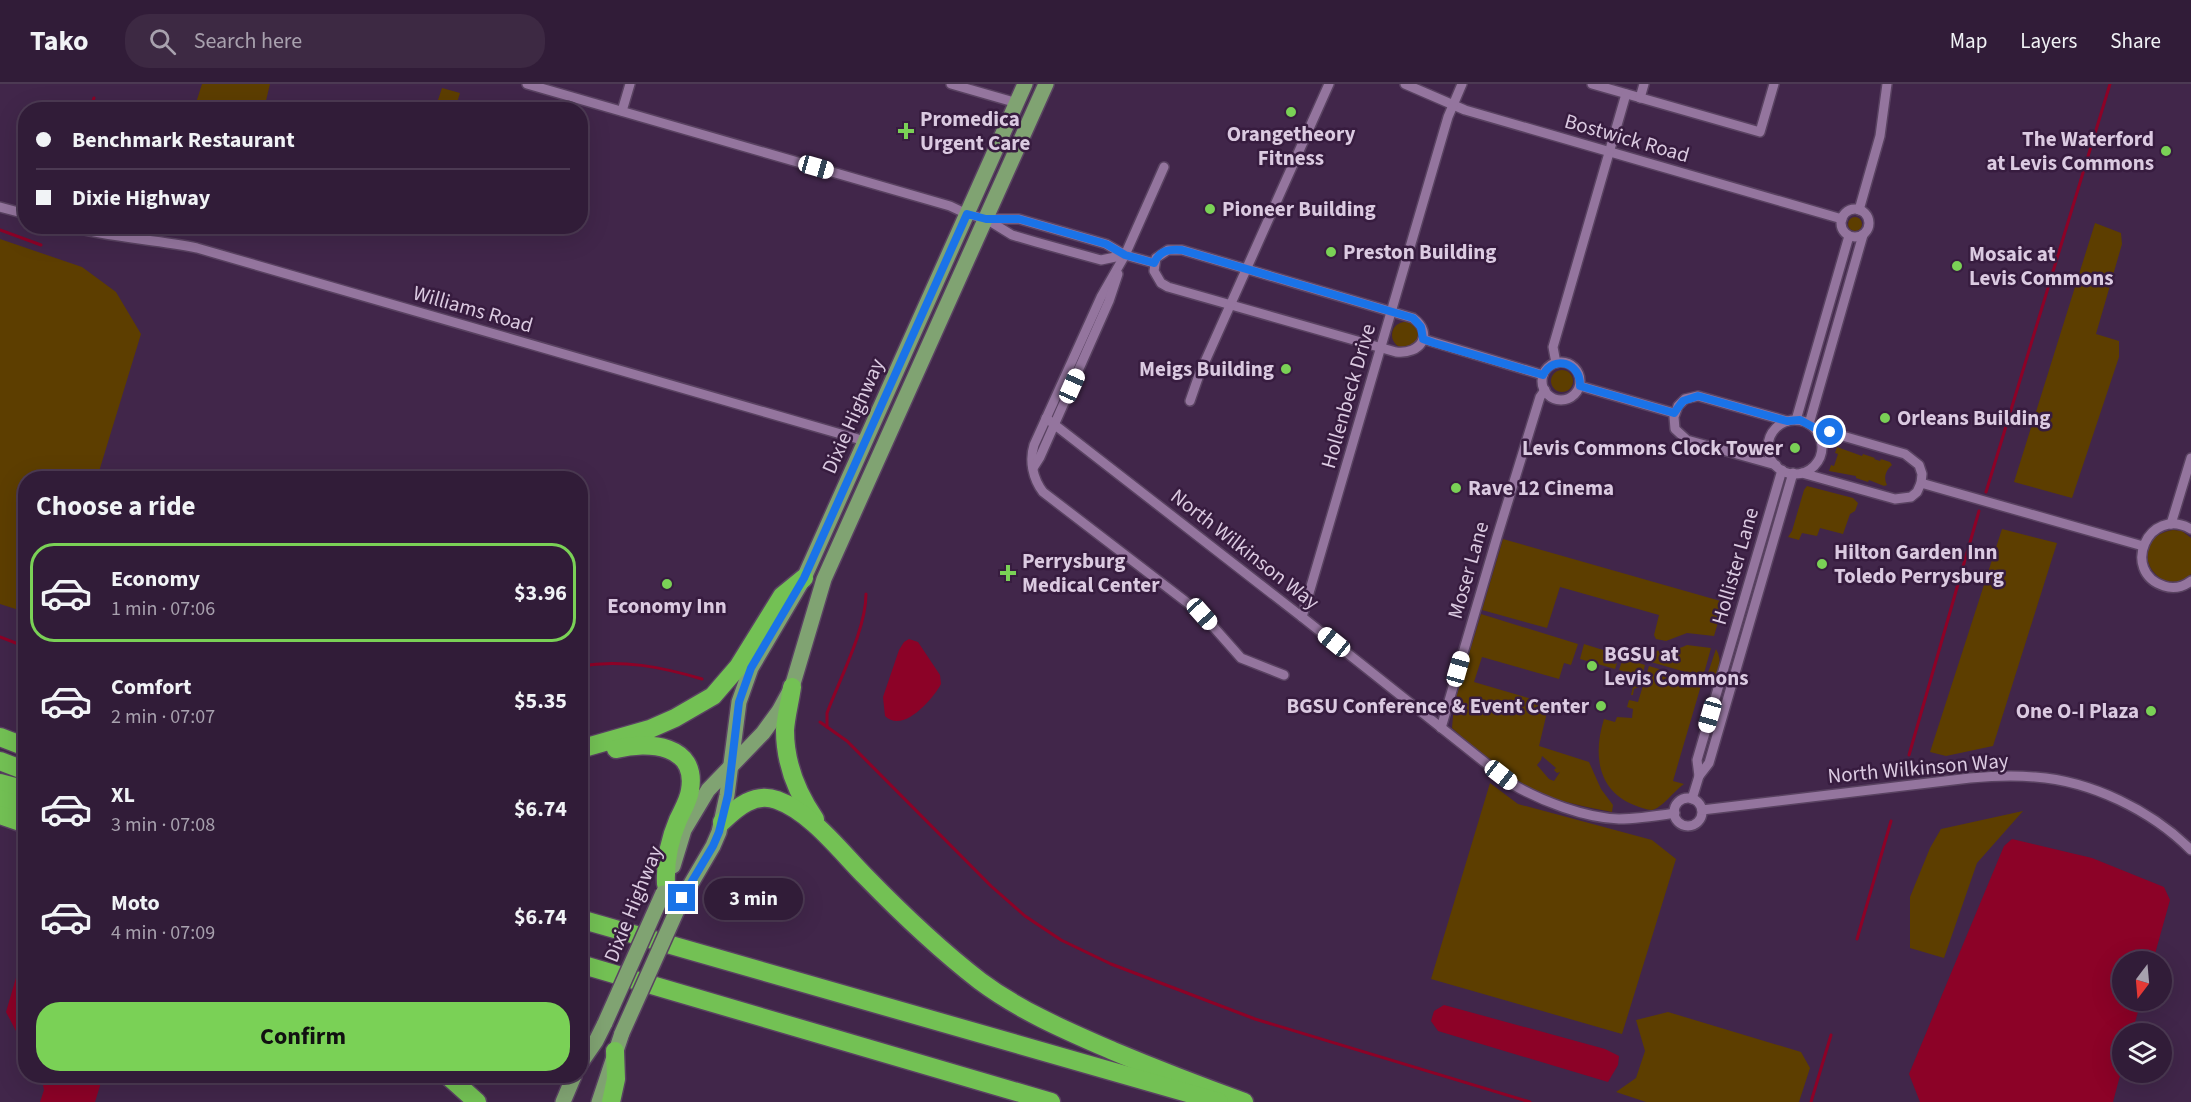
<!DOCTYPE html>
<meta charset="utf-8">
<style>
:root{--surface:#311c38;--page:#3d2943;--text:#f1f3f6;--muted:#a8a1ae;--line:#4c3a53;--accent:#7ad156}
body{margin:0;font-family:"Source Sans 3",sans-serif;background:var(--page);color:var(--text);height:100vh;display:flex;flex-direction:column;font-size:22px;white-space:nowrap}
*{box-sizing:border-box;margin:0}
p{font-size:20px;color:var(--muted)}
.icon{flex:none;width:33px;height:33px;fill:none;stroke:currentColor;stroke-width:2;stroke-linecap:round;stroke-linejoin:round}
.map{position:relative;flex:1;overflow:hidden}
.panel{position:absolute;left:18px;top:387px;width:570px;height:612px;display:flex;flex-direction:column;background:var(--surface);border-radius:24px;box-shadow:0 6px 24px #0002,0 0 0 2px var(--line)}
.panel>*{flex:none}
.guide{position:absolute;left:18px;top:18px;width:570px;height:132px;border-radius:24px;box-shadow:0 6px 24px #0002,0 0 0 2px var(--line);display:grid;align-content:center;height:132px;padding:0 18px;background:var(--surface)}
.needle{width:39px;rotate:196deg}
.controls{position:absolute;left:2112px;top:867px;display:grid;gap:12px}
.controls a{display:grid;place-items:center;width:60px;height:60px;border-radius:50%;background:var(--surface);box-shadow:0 6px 24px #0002,0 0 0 2px var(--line);font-size:30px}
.end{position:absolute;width:27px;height:27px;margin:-14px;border:8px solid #1a73e8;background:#fff;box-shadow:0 0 0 3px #fff}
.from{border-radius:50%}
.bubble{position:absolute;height:42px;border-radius:21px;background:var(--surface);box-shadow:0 6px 24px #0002,0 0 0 2px var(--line);font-size:20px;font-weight:700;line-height:42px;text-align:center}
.car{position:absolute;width:18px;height:36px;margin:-18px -9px;border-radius:8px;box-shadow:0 0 4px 2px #0007;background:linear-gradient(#fff 24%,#345 0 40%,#fff 0 76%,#345 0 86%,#fff 0)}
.guide b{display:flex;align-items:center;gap:21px;height:57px;font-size:22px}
.guide b+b{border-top:2px solid var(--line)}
.guide i{width:15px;height:15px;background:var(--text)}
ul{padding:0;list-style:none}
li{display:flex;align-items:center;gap:18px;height:99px;margin:0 12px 9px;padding:0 6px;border:3px solid transparent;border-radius:24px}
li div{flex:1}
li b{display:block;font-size:22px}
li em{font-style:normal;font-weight:700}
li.on{border-color:var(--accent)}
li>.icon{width:54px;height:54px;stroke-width:1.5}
h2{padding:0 18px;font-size:27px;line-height:72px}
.button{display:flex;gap:12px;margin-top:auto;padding:12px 18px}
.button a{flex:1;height:69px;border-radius:24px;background:var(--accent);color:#111;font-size:24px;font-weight:700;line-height:69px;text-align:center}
header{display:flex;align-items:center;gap:36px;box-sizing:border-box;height:84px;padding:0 30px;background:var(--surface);border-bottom:2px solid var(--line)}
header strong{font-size:28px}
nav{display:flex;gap:33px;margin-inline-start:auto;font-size:21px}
.search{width:420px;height:54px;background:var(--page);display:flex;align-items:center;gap:15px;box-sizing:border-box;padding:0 21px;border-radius:24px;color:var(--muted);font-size:22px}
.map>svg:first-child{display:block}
.green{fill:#5d3e00;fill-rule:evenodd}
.water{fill:#8c0227}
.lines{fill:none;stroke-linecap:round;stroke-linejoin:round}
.stream{stroke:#8c0227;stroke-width:3}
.minor-casing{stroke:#594261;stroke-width:12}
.primary-casing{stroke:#594261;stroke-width:18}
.motorway-casing{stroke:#594261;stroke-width:21}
.minor{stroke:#94759e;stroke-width:9}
.primary{stroke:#80a372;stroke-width:15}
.motorway{stroke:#73c154;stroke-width:18}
.primary-bridge-casing{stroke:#594261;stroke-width:18;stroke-linecap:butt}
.primary-bridge{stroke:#80a372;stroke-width:15}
.route{stroke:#1a73e8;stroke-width:8}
.poi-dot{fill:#7ad156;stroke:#371c3f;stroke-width:2}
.labels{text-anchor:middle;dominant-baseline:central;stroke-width:5;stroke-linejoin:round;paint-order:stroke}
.poi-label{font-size:21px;font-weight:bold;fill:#dbcae1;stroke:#371c3f;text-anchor:start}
.street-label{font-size:21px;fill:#dbcae1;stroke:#371c3f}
</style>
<header>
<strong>Tako</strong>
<div class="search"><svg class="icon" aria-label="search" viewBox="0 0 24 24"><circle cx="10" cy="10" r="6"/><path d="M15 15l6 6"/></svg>Search here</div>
<nav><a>Map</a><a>Layers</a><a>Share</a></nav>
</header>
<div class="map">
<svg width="2191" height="1018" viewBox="0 0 2191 1018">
<rect width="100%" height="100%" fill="#41264a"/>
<g class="green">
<polygon points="202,0 270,0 264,25 194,25"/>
<polygon points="442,4 460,9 455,25 435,25"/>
<circle cx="1855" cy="140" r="7"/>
<polygon points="2095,139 2121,149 2122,160 2096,250 2119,257 2119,273 2072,414 2014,398"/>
<polygon points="0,155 82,183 116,208 141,250 97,394 26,394 25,528 0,520"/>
<circle cx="1405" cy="251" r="13"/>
<circle cx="1562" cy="297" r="11"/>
<path d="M1837 363 1862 372 1863 370 1875 374 1874 375 1880 377 1881 375 1890 378 1892 381C1886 386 1883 393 1887 401L1884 402 1869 396 1868 398 1856 394V392L1829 387 1831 381 1834 382 1838 370 1835 369Z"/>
<polygon points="1807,402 1853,414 1858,419 1855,427 1850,430 1843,450 1820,444 1817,452 1802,449 1799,456 1788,453 1792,447 1804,406"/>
<polygon points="2002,445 2057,459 1993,662 1946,672 1930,668"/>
<path d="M2173 446 2182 447 2191 454V490C2158 520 2121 455 2173 446Z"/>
<polygon points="1503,455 1724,518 1714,552 1687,549 1666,557 1656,555 1654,551 1659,531 1560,503 1547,544 1482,526"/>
<path d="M1481 530 1578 560 1571 581 1564 579 1559 595 1482 573 1474 598 1549 620 1539 662 1589 678 1601 705 1613 721 1612 728C1585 723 1557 717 1532 706 1506 694 1474 663 1452 644L1454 620ZM1542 672 1556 684 1554 686 1557 689 1560 688 1554 697 1549 695 1537 681 1541 676Z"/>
<polygon points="1584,560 1619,571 1618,575 1617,572 1608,570 1606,577 1615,580 1617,579 1615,585 1580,575"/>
<path d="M1687 561 1711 564 1703 593 1637 574V570L1647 572 1649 567C1663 566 1673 568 1687 561Z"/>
<path d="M1716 565C1723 577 1718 586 1715 598L1706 595Z"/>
<polygon points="1623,574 1645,581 1639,603 1634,605 1633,611 1631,611 1635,594 1628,592 1629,589 1619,586"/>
<path d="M1649 582 1702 598 1673 697 1684 700C1675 706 1661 725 1652 726 1646 726 1640 723 1634 721 1597 706 1593 670 1604 635L1615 638 1617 633 1632 634 1633 625 1627 623 1629 616 1638 618Z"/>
<polygon points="1490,699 1518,720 1652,756 1676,775 1622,950 1431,895"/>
<polygon points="2023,727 1977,779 1944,874 1910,864 1910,813 1930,764 1941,745"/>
<polygon points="1668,928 1801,968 1810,984 1799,1018 1646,1018 1616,1008 1636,994 1645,967 1636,936"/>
</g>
<g class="water">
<path d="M909 555 918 558 940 591 941 600C933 615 903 650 885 632L883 613 899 566 904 558Z"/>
<polygon points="2012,755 2092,774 2164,803 2170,816 2153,877 2122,878 2122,916 2141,917 2132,949 2122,950 2122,984 2113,1018 1920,1018 1909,990 2004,762"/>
<polygon points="25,863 25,964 6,928"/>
<polygon points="1444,921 1605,965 1619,972 1618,981 1608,998 1438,947 1431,937 1434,927"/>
<polygon points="41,992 103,992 95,1018 40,1018 44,1006"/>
</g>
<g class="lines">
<g class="stream">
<polyline points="90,26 94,14"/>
<polyline points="0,146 41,161"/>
<polyline points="1986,408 2110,0"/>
<polyline points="0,553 26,563"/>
<path d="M580 582C622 575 662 583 702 595"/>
<polyline points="820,638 847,657 991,802 1025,832 1061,856 1111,880 1255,935 1530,1018"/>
<path d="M827 643V629C840 594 866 545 866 510"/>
<polyline points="1909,671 1979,427"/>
<polyline points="1857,855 1891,737"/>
<polyline points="1811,1018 1831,951"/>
</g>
<g class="minor-casing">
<g id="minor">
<polyline points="527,0 950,122 967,130 986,135 1012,151 1036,158 1101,176 1125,171"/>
<polyline points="951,0 1017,19"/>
<polyline points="1405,0 1465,26 1842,135"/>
<polyline points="1592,0 1760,48 1774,0"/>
<polyline points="1640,14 1644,0"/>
<polyline points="622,27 630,0"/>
<path d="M1164 83 1125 171 1101 213 1034 361C1029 377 1033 395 1043 408L1202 530 1241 574 1284 591"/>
<polyline points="0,123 26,130"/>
<circle cx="1855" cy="139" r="14"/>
<polyline points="1859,126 1880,52 1887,0"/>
<polyline points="986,135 1019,135 1106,160 1125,171 1154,179"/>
<path d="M68 142C110 154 154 155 197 164L865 357"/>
<path d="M1168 166H1182L1413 234C1435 250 1420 271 1396 268L1168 203 1161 199 1154 187 1156 174Z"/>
<polyline points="1423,255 1543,291"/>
<circle cx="1561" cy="297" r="19"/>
<polyline points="1556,279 1553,263 1626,10"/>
<polyline points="1580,302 1674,329"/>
<polyline points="1190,317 1199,291 1329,0"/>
<path d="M1046 334 1302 533 1512 700C1541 717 1585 734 1619 735 1637 735 1656 732 1675 729"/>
<polyline points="1796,336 1849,152"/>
<circle cx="1795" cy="363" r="27"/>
<polyline points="1809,340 1863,151"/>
<polyline points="1776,381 1687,356 1675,345 1674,333 1678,322 1685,315 1698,312 1787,337"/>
<polyline points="1033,384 1040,373 1109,217 1118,190"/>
<polyline points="1802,389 1895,415 1911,413 1917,408 1921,399 1922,390 1919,381 1905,370 1815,344"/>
<polyline points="1921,399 2143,462"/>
<polyline points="2171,440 2191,374"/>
<path d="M2191 445C2148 421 2120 488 2164 502 2173 505 2183 503 2191 497"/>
<polyline points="1302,533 1448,33 1462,0"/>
<polyline points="1441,644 1497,453 1540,313 1545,306"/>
<polyline points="1699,692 1697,676 1782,386"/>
<circle cx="1688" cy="728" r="14"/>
<polyline points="1692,715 1699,692 1709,679 1793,389"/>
<path d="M1702 726 1970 694C1992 692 2013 691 2035 693 2091 697 2151 726 2191 766"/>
</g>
</g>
<g class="primary-casing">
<g id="primary">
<polyline points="673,782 684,746 708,706 763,649 779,627 792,603 824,495 1046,0"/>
<polyline points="682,815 713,762 719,748 727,711 739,618 751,584 804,494 1025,0"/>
<polyline points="580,980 596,957 605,939"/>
<polyline points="563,1018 574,992"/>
<polyline points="599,1018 622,949"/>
</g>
</g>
<g class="motorway-casing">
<g id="motorway">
<path d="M792 603C790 617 786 632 785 646 785 678 797 709 815 735"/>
<polyline points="0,653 26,663"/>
<polyline points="580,665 650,645 675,634 713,612 738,583 782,512 804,494"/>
<path d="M616 665C648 657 698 660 690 706 689 716 682 727 678 736 669 757 665 778 666 800"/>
<polyline points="0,677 26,687"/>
<polyline points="0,699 26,706"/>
<polyline points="0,715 26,725"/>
<polyline points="0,731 26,740"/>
<path d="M722 738C737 723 755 708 777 716 811 728 841 768 866 793 902 830 940 866 980 897 1020 927 1067 947 1113 967 1156 985 1200 1002 1244 1018"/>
<polyline points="580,835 1219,1018"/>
<polyline points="580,880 1051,1018"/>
<polyline points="448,992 477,1018"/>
<polyline points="611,1018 616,995 615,967"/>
</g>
</g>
<use href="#minor" class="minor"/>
<use href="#primary" class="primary"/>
<use href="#motorway" class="motorway"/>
<g class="primary-bridge-casing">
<g id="primary-bridge">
<polyline points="605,939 663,809"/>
<polyline points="622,949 682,815"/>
</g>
</g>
<use href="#primary-bridge" class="primary-bridge"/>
</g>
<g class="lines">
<path class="route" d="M682 814 713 762 719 748 728 711 739 618 751 584 804 494 967 130 986 135H1019L1106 160 1125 171 1154 179C1160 166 1169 165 1182 166L1413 234 1421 243 1423 255 1434 259 1543 291C1554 270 1581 279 1580 302L1674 329 1683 317 1698 312 1787 337 1800 336 1815 344 1830 348"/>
</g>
<g class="poi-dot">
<circle cx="1291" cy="28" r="6"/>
<path d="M903 38h6v6h6v6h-6v6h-6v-6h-6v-6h6z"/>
<circle cx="2166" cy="67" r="6"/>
<circle cx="1210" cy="125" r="6"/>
<circle cx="1331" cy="168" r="6"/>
<circle cx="1957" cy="182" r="6"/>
<circle cx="1286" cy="285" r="6"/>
<circle cx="1885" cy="334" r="6"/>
<circle cx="1795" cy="364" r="6"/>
<circle cx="1456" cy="404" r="6"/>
<circle cx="1822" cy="480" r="6"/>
<path d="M1005 480h6v6h6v6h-6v6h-6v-6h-6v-6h6z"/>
<circle cx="667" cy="500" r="6"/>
<circle cx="1592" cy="582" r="6"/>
<circle cx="1601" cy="622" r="6"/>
<circle cx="2151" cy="627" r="6"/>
</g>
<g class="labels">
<g class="poi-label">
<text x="920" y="35">Promedica<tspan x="920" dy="24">Urgent Care</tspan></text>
<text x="1291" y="50" text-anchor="middle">Orangetheory<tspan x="1291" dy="24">Fitness</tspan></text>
<text x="2154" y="55" text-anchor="end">The Waterford<tspan x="2154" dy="24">at Levis Commons</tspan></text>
<text x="1222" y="125">Pioneer Building</text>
<text x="1343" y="168">Preston Building</text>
<text x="1969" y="170">Mosaic at<tspan x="1969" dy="24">Levis Commons</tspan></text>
<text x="1274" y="285" text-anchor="end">Meigs Building</text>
<text x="1897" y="334">Orleans Building</text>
<text x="1783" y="364" text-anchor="end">Levis Commons Clock Tower</text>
<text x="1468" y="404">Rave 12 Cinema</text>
<text x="1834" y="468">Hilton Garden Inn<tspan x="1834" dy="24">Toledo Perrysburg</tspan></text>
<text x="1022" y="477">Perrysburg<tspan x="1022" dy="24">Medical Center</tspan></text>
<text x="667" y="522" text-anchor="middle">Economy Inn</text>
<text x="1604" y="570">BGSU at<tspan x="1604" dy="24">Levis Commons</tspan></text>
<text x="1589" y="622" text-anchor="end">BGSU Conference &amp; Event Center</text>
<text x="2139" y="627" text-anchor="end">One O-I Plaza</text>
</g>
<g class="street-label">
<text transform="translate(1627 54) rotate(16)">Bostwick Road</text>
<text transform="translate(473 225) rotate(16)">Williams Road</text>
<text transform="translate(1348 312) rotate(-74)">Hollenbeck Drive</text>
<text transform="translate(853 332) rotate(-66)">Dixie Highway</text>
<text transform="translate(1245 465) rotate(38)">North Wilkinson Way</text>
<text transform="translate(1735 482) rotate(-74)">Hollister Lane</text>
<text transform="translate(1468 486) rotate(-74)">Moser Lane</text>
<text transform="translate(1918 684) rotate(-5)">North Wilkinson Way</text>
<text transform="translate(633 820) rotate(-68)">Dixie Highway</text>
</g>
</g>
</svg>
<div class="controls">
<a><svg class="needle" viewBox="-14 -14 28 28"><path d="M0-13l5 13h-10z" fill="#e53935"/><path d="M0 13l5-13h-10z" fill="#a8a1ae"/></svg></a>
<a><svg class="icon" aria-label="layers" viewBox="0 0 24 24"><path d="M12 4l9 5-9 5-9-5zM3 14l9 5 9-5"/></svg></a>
</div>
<i class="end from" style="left:1830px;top:348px"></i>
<i class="end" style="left:682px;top:814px"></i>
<div class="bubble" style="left:704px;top:794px;width:99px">3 min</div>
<i class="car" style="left:816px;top:83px;rotate:106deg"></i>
<i class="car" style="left:1072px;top:302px;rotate:24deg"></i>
<i class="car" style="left:1202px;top:530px;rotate:138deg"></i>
<i class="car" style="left:1334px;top:558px;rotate:309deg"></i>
<i class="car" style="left:1458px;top:585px;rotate:16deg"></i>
<i class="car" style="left:1710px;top:631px;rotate:196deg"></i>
<i class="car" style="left:1501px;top:691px;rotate:128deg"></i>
<div class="guide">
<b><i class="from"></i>Benchmark Restaurant</b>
<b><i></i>Dixie Highway</b>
</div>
<section class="panel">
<h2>Choose a ride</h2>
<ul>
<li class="on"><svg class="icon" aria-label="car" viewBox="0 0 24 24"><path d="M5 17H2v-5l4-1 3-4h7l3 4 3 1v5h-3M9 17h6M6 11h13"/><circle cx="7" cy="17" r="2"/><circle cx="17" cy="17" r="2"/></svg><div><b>Economy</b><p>1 min · 07:06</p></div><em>$3.96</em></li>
<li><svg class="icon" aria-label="car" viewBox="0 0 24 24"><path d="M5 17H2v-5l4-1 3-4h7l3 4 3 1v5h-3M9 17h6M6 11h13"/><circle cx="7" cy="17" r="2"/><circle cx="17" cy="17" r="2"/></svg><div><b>Comfort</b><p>2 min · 07:07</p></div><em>$5.35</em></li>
<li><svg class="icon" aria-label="car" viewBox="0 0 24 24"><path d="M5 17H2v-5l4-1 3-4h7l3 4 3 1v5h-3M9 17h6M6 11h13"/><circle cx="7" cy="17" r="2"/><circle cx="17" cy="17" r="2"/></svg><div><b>XL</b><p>3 min · 07:08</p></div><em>$6.74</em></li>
<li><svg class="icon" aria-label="car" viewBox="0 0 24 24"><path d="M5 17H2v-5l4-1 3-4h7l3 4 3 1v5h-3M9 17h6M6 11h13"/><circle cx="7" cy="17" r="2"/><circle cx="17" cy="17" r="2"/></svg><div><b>Moto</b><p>4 min · 07:09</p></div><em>$6.74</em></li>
</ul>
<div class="button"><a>Confirm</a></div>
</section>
</div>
